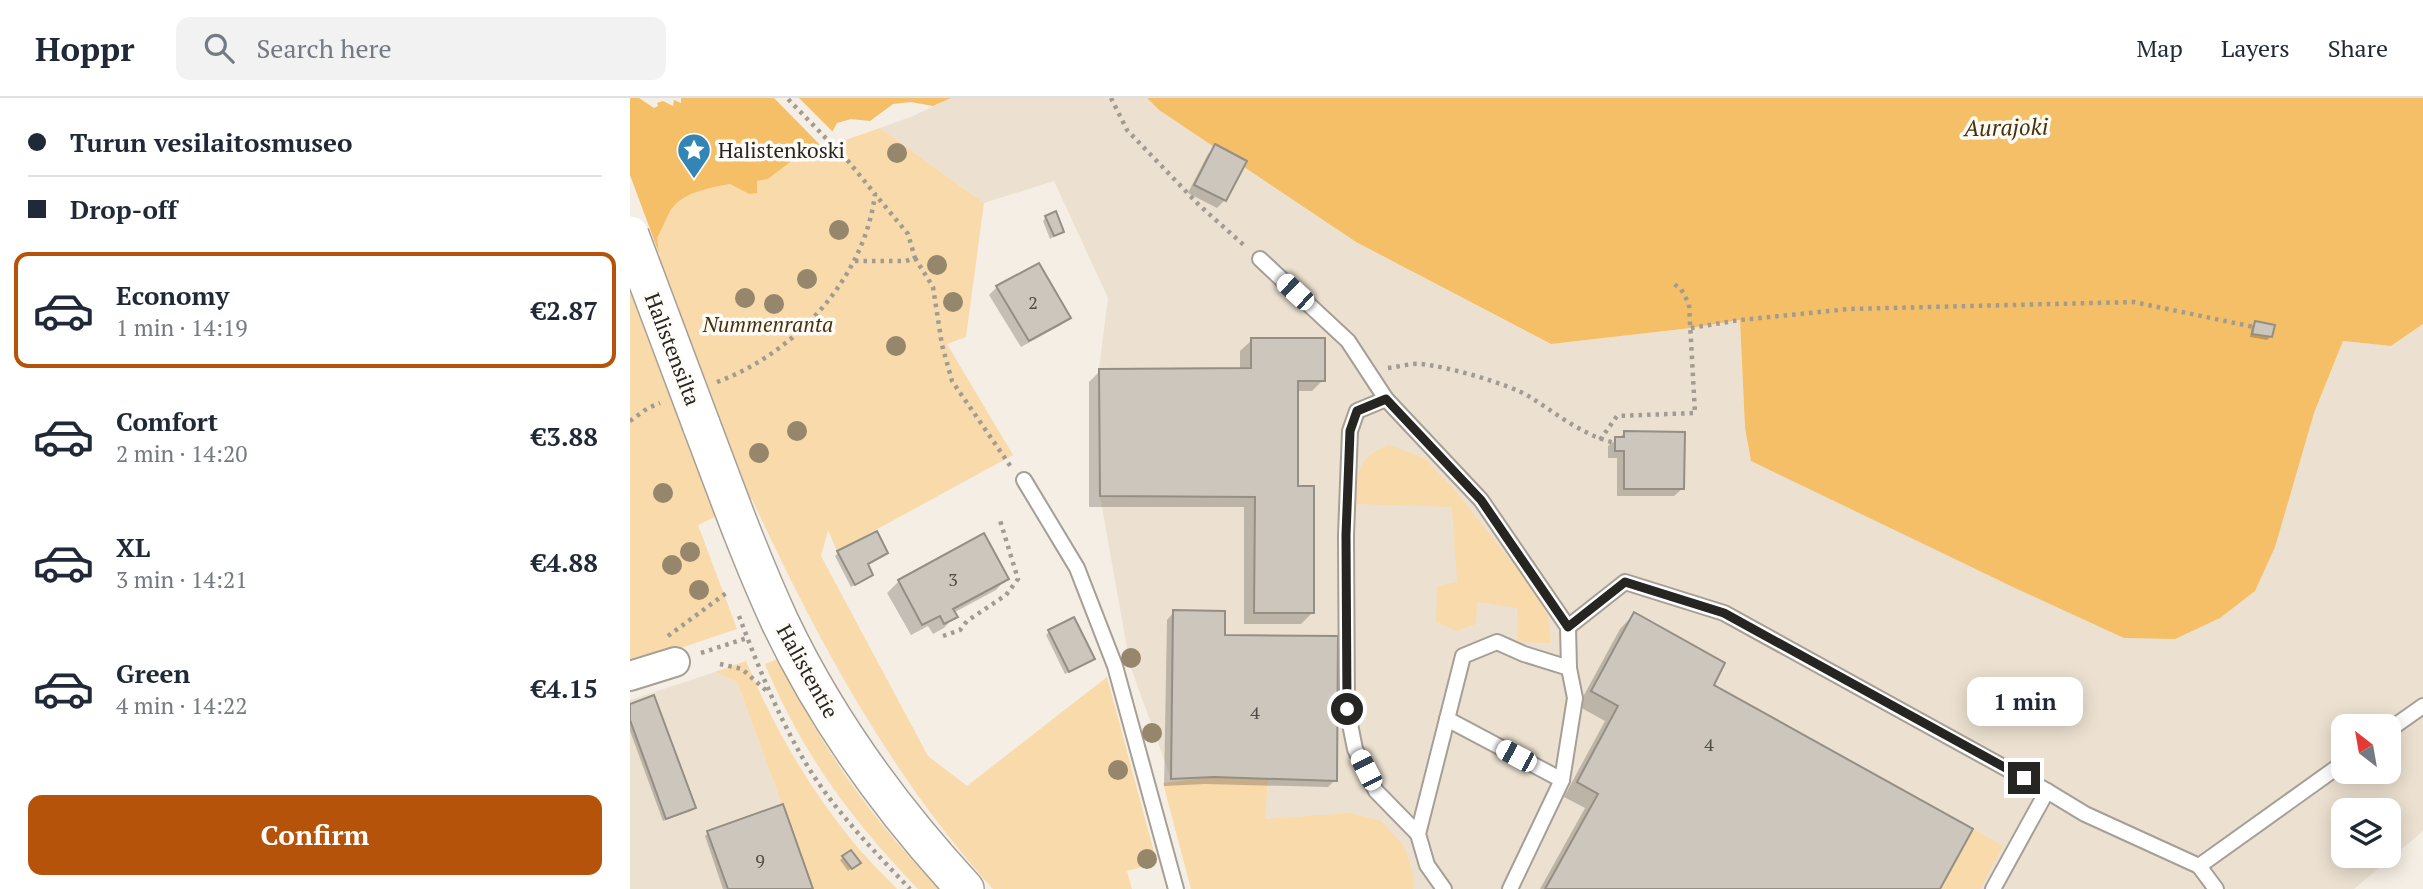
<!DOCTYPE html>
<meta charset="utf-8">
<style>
:root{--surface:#fff;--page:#f2f2f3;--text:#1f2937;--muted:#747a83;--line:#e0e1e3;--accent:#b45309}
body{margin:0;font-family:"PT Serif",serif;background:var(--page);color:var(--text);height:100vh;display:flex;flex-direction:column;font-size:26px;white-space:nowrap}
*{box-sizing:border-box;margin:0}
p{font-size:23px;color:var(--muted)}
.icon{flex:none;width:38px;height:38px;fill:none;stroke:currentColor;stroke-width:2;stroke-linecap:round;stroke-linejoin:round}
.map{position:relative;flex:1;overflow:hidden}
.side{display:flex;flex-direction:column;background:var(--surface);width:630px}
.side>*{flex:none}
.banner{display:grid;align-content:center;height:154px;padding:0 28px;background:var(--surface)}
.needle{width:46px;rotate:329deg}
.fabs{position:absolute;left:1701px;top:616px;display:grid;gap:14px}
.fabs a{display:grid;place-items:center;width:70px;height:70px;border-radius:14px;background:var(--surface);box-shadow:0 4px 18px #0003;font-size:35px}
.end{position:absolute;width:32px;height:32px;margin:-16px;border:9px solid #272521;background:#fff;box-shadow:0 0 0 4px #fff}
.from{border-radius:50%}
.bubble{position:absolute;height:49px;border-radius:14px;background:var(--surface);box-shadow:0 4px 18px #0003;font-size:23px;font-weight:800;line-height:49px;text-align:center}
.car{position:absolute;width:21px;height:42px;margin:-21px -10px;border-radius:9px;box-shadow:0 0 5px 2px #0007;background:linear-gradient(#fff 24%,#345 0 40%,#fff 0 76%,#345 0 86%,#fff 0)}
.banner b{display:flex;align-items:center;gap:24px;height:66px;font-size:26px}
.banner b+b{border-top:2px solid var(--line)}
.banner i{width:18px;height:18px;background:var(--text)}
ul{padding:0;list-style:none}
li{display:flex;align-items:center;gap:21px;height:116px;margin:0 14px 10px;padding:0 14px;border:4px solid transparent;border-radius:14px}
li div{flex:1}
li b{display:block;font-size:26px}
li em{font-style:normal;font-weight:800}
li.current{border-color:var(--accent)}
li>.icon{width:63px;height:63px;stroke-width:1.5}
.primary-button{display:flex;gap:14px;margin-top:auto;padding:14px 28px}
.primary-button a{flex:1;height:80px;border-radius:14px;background:var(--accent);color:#fff;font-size:28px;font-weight:800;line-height:80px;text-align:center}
header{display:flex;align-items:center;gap:42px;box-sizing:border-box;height:98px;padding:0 35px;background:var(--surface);border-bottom:2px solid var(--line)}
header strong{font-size:33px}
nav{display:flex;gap:38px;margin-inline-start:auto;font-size:24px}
.search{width:490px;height:63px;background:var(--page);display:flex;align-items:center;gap:18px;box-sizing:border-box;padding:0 24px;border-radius:14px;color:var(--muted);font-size:26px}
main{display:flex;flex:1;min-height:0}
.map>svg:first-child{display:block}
.built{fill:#ece1d0;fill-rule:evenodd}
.green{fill:#f8daab}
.water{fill:#f4bf66}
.pier{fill:#f5eee4}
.shadow{fill:#0003}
.building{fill:#ccc6bc;stroke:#948e85;stroke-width:2}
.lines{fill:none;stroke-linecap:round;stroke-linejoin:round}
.service-casing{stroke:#a59f96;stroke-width:18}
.minor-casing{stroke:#a59f96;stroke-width:32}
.tertiary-casing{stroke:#a59f96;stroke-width:40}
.path{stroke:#a09b93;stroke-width:4.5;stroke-dasharray:3.5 5;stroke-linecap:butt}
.service{stroke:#fff;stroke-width:14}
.minor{stroke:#fff;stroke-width:28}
.tertiary{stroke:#fff;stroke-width:37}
.tertiary-bridge-casing{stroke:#a59f96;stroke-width:40;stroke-linecap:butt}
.tertiary-bridge{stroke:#fff;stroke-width:37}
.tree{fill:#95866c}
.route{stroke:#272521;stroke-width:9}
.labels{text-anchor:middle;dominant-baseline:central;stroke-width:7;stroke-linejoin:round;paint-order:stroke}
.number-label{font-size:18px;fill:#504d48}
.poi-label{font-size:21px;fill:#272521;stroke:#fffcf8;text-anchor:start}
.park-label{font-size:21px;font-style:italic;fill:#47310a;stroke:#fffcf8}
.street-label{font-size:21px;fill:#272521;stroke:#fffcf8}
.water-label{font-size:23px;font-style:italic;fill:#47320b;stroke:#fffcf8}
</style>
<header>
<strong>Hoppr</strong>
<div class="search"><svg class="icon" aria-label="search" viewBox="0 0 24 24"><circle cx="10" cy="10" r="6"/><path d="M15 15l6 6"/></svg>Search here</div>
<nav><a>Map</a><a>Layers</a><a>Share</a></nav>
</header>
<main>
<section class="side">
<div class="banner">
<b><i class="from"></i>Turun vesilaitosmuseo</b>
<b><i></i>Drop-off</b>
</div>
<ul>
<li class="current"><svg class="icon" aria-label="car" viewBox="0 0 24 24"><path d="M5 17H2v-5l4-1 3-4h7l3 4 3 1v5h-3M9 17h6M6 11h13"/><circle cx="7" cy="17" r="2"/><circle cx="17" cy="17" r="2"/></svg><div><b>Economy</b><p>1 min · 14:19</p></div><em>€2.87</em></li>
<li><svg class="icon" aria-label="car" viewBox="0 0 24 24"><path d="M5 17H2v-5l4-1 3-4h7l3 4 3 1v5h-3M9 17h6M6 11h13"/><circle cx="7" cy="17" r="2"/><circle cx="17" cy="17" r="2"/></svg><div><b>Comfort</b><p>2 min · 14:20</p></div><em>€3.88</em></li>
<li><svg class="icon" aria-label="car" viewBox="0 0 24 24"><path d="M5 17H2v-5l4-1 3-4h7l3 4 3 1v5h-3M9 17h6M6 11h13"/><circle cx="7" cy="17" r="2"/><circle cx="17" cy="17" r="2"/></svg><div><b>XL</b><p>3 min · 14:21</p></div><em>€4.88</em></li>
<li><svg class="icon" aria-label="car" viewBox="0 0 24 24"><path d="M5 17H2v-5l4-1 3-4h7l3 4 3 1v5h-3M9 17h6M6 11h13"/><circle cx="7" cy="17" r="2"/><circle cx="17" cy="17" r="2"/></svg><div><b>Green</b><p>4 min · 14:22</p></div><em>€4.15</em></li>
</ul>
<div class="primary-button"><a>Confirm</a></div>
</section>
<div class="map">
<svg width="1793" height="791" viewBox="0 0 1793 791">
<rect width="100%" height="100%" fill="#f5eee4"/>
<g class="built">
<path d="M321 0H517L529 12 726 144 920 246 1061 230 1110 222 1115 330 1121 363 1684 315 1713 243 1761 248 1793 226V733L1724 791H610L584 680 541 681 500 567 470 398 469 271 478 200 424 83 354 105 250 30 283 18ZM1713 628H1759V674H1713ZM1713 712H1759V758H1713Z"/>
<polygon points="85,574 107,584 183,791 0,791 0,602"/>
</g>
<g class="green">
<path d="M250 30 354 105 336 239 317 246 383 357 207 453 198 432 191 458 298 658 337 688 477 579 527 765 497 773 502 791H363C260 677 186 540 122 401L68 427 107 531 0 567V165C9 156 21 148 28 138 34 130 35 120 40 113 52 94 80 90 100 86L119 96 127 89V83L138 81 167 59Z"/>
<path d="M759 347 794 360 824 391 904 492 918 518 921 545 888 544 887 510 847 504 846 526 826 533 806 524 807 488 827 484 822 409 726 406C729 374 725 360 759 347Z"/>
<path d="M148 561C165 591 179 622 198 651 229 701 268 748 309 791H288C221 721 173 657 135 566Z"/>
<path d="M116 563C142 626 177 687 220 740 234 758 251 774 267 791H183L107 584 85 574Z"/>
<polygon points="584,679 638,680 635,721 720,715 751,723 775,749 784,779 783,791 561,791 533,685"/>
<polygon points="1343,731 1373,748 1350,791 1310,791"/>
</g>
<g class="water">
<path d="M0 0H9L24 10 28 8 27 5 33 3 43 8 44 2 51 5V0H321L303 8 281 4 263 6 240 23 221 21 207 25 193 51 167 59 138 81 127 83V95L119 96 100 86C80 90 50 94 39 115 35 123 32 132 27 140L29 155 0 165Z"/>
<polygon points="517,0 1793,0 1793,226 1761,248 1713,243 1684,315 1645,449 1625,493 1590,520 1545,541 1494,540 1383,489 1121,363 1115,330 1110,222 1061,230 921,246 726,144 529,12"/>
</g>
<g class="pier">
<polygon points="144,0 169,0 205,36 196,53"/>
<polygon points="0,77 30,158 0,168"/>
</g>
<g class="shadow">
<polygon points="586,49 595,102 587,110 558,95 578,56"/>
<polygon points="416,119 432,134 420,141 413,123"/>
<polygon points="408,167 438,219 431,227 391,249 359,197 367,189"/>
<polygon points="1625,225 1640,239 1637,242 1620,239 1622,228"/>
<polygon points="622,242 693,282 682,293 666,293 666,390 682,515 671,526 614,526 614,409 459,409 459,284 470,273 610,272 610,253"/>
<polygon points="995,335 1052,391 1044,398 987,398 987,360 978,360 978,348"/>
<polygon points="354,437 377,480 366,492 323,515 325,518 314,530 303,536 298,528 281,537 257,495 269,483"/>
<polygon points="208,455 256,455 236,467 241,477 221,489 205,458"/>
<polygon points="544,514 593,539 705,682 698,689 575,686 534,688 537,522"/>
<polygon points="1004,516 1081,587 1308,791 910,791 955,710 934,699 975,623 948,608 990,531"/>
<polygon points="419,534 459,564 435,576 416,537"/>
<polygon points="0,608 64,709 61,713 33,723 0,633"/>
<polygon points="78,735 181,791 93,791 75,738"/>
<polygon points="214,759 225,768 218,773 210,762"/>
</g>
<g class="building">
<polygon points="585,46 617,63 596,103 564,87"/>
<polygon points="426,113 434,134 424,138 415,118"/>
<polygon points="409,165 441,220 399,243 366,188"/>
<polygon points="1625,223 1645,227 1642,239 1622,236"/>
<polygon points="621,240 695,240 695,283 668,283 668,388 684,388 684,515 624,515 625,399 470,398 469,271 621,270"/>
<polygon points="994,333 1055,334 1054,391 994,391 994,353 985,353 985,339 994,339"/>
<polygon points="247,433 258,455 238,466 243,477 225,487 207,453"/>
<polygon points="354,435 379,481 323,511 328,519 314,526 310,518 292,527 268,482"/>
<polygon points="543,512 595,513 595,537 708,538 707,683 584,679 541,681"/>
<polygon points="1004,514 1095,565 1084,587 1343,731 1310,791 915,791 968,696 947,684 988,608 961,593"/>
<polygon points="444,519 465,561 439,574 418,532"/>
<polygon points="24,597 66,710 36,721 0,622 0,606"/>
<polygon points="153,706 183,791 98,791 77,733"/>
<polygon points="221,752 231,765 222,771 212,758"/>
</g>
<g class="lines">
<g class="service-casing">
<g id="service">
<polyline points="630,161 718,243 756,301 851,402 938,529 939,570 945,600 932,682 880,791"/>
<polyline points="756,301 727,313 720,333 716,437 717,611 725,651 746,693 788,736"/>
<polyline points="394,382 447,470 485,568 546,791"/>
<polyline points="938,529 995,484 1094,515 1417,693 1363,791"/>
<polyline points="817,621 932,682"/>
<polyline points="1759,632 1793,608"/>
<polyline points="1417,693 1455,716 1569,768 1713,665"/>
<polyline points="1569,768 1586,791"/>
<polyline points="814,791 797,767 788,736 833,558 867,544 894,556 939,570"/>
</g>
</g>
<g class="minor-casing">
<polyline id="minor" points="0,578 45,564"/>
</g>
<g class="tertiary-casing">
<path id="tertiary" d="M71 326C96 392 120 459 150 524 196 621 262 712 335 791"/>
</g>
<g class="path">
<polyline points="481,0 497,32 569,107 616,149"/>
<polyline points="285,160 303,189 312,247 322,283 381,369"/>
<polyline points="225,163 276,163 285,160 278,136 245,96"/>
<polyline points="1061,230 1110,222 1219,211 1504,204 1624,229"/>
<path d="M758 270C769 269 780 265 791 266 815 268 880 286 900 299 927 316 952 337 985 345"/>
<path d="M87 284C166 255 235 179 245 96L218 63 157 0"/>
<polyline points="0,323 18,310 30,305"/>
<polyline points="970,342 987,318 1065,315 1059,206 1051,191 1041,184"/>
<path d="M109 518C128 568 148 618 175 664 203 711 242 751 280 791"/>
<polyline points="38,538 99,493"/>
<polyline points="313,538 330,532 337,523 376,497 388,481 369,419"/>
<polyline points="71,555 117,540"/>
<polyline points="90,566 112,571 139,595"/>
</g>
<use href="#service" class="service"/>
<use href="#minor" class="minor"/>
<use href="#tertiary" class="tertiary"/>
<g class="tertiary-bridge-casing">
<polyline id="tertiary-bridge" points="0,137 71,326"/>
</g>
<use href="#tertiary-bridge" class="tertiary-bridge"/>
</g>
<g class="tree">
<circle cx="267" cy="55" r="10"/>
<circle cx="209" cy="132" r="10"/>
<circle cx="307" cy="167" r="10"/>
<circle cx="177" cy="181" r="10"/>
<circle cx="115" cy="200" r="10"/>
<circle cx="323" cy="204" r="10"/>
<circle cx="144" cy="206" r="10"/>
<circle cx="266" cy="248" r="10"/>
<circle cx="167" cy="333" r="10"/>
<circle cx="129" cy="355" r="10"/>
<circle cx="33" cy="395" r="10"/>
<circle cx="60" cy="454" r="10"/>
<circle cx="42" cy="467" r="10"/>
<circle cx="69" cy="492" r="10"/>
<circle cx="501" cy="560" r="10"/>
<circle cx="522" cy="635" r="10"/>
<circle cx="488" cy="672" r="10"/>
<circle cx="517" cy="761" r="10"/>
</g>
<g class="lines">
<polyline class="route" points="717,611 716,437 720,333 727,313 756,301 851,402 938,529 995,484 1094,515 1394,680"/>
</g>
<defs>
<g id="sight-pin" transform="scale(1.75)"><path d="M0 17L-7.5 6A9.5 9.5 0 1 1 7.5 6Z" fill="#3385b6" stroke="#fffcf8"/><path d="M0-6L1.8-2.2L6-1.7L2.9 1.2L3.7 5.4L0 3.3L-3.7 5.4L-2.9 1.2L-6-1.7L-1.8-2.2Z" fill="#fff"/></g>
</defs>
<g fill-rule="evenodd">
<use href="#sight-pin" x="64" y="52"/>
</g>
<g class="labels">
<g class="number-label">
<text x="403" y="204">2</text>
<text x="323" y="481">3</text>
<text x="625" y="614">4</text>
<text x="1079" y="646">4</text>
<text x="130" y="762">9</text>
</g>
<g class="poi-label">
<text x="88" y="52">Halistenkoski</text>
</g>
<g class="park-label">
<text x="138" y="226">Nummenranta</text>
</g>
<g class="street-label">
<text transform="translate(43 251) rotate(69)">Halistensilta</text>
<text transform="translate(178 573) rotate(61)">Halistentie</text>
</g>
<g class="water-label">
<text transform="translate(1376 29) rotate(-1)">Aurajoki</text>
</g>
</g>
</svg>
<div class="fabs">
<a><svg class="needle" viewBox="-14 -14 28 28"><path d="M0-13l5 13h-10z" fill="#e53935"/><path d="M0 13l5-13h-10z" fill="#747a83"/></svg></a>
<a><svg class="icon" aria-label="layers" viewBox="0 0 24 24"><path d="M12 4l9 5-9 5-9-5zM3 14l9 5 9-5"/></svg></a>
</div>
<i class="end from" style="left:717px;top:611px"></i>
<i class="end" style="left:1394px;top:680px"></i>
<div class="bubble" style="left:1337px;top:579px;width:116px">1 min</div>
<i class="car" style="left:665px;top:194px;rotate:313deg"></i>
<i class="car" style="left:886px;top:658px;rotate:298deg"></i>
<i class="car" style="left:736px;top:672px;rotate:333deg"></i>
</div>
</main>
